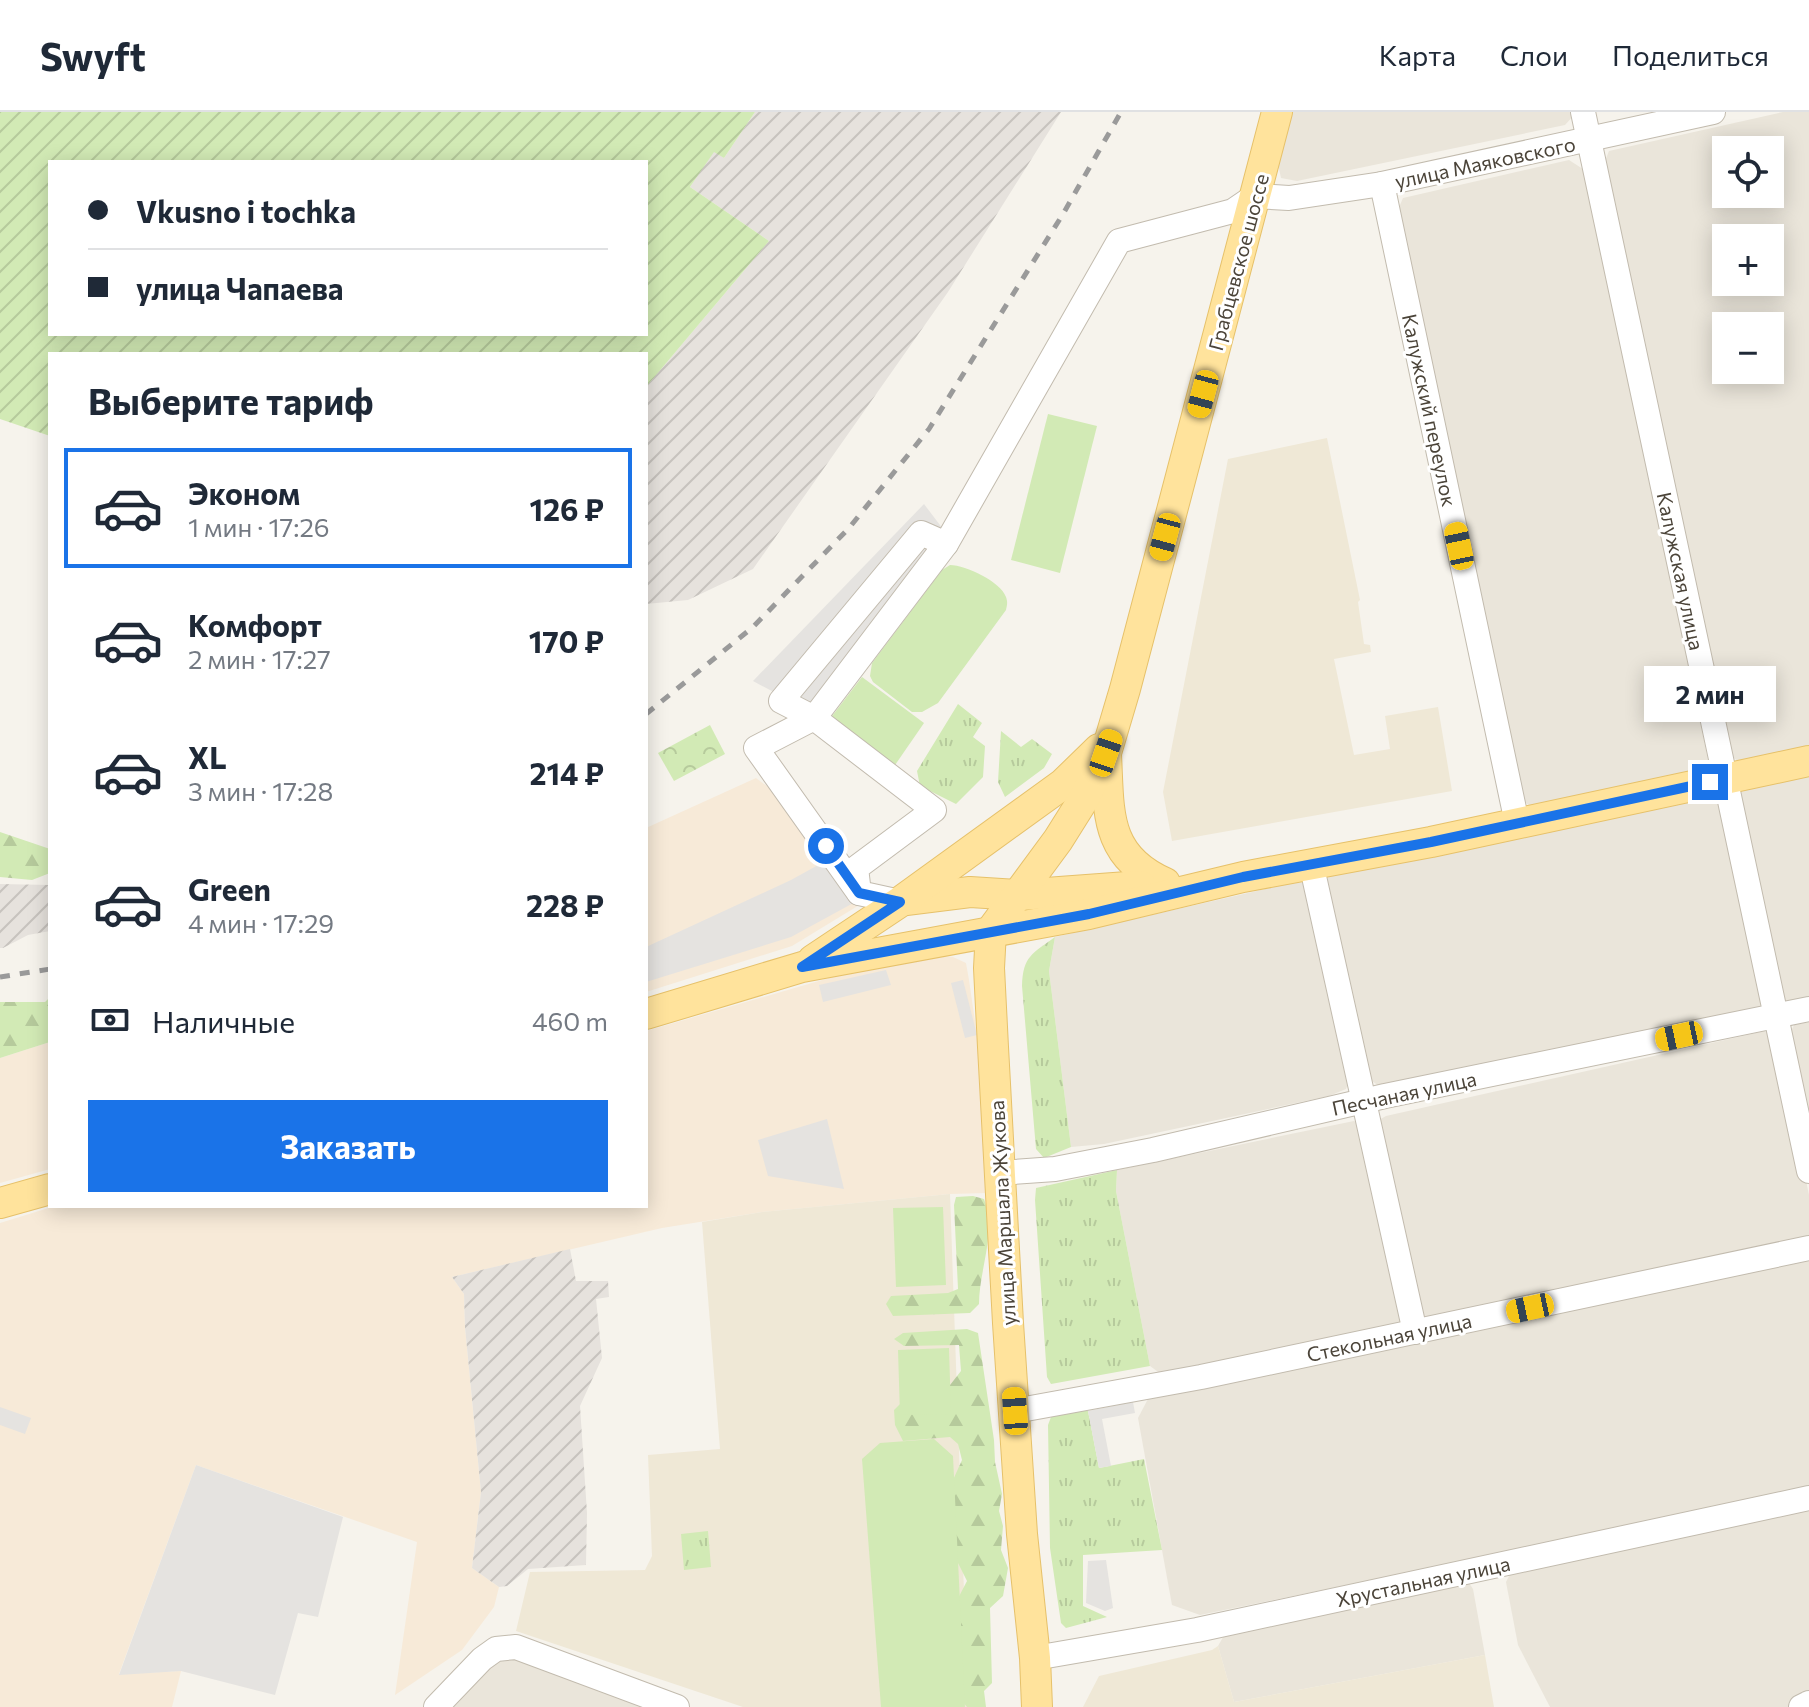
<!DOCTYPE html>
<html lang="ru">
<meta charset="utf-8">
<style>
:root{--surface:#fff;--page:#f6f6f7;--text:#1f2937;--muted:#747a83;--line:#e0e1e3;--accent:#1a73e8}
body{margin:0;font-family:Commissioner,sans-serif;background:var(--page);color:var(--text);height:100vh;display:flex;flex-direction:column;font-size:30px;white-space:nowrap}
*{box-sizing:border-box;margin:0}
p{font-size:26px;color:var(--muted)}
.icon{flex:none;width:44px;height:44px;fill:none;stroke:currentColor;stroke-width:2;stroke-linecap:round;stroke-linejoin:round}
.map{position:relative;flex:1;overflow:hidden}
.panel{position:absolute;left:48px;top:240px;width:600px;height:856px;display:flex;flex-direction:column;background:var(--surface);border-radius:0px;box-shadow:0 4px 20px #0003}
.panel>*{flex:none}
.banner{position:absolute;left:48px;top:48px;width:600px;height:176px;border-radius:0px;box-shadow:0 4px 20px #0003;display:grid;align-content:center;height:176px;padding:0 40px;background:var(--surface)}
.fabs{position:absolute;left:1712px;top:24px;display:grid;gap:16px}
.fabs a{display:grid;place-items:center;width:72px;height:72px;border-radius:0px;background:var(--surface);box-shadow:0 4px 20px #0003;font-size:40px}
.end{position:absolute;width:36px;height:36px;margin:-18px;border:10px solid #1a73e8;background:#fff;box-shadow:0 0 0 4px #fff}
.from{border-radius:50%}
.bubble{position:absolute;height:56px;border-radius:0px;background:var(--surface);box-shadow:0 4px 20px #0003;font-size:26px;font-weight:700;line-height:56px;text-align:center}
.car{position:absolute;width:24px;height:48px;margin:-24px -12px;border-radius:10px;box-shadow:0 0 6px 2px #0007;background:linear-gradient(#f5c518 24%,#345 0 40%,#f5c518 0 76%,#345 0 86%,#f5c518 0)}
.banner b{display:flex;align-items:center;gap:28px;height:76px;font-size:30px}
.banner b+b{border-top:2px solid var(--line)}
.banner i{width:20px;height:20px;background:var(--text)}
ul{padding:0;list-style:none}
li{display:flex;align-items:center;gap:24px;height:120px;margin:0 16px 12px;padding:0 24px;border:4px solid transparent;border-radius:0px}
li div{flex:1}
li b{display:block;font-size:30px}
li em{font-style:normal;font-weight:700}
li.active{border-color:var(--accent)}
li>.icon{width:72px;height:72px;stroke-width:1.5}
h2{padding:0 40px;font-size:36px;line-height:96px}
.pay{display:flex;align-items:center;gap:20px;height:88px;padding:0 40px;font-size:30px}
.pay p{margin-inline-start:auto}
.action{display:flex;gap:16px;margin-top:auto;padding:16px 40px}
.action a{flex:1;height:92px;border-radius:0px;background:var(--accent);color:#fff;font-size:32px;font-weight:700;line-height:92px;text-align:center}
header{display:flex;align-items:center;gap:48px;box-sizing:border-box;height:112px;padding:0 40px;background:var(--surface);border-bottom:2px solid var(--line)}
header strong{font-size:38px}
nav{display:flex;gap:44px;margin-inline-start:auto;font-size:28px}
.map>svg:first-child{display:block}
.residential{fill:#eae5da;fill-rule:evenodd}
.commercial{fill:#f7ead8}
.industrial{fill:url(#industrial-furrows)}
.education{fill:#efe8d6}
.grass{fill:url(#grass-tufts)}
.forest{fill:url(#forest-firs)}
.park{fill:url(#park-crowns)}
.garden{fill:url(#garden-furrows);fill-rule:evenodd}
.pitch{fill:#d2eab5}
.parking{fill:#e5e3e0}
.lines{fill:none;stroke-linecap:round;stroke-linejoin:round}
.minor-casing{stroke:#c2bbae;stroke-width:26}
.major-casing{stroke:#e6c16a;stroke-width:32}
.minor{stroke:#fff;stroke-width:24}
.major{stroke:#ffe39c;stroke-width:30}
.rail{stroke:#9a9a9a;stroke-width:5;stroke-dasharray:10 10;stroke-linecap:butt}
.route{stroke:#1a73e8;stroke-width:10}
.labels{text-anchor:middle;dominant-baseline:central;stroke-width:6;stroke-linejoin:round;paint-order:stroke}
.street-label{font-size:20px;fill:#4b4439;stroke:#fff}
</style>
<header>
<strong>Swyft</strong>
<nav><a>Карта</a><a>Слои</a><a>Поделиться</a></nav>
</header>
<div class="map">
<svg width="1809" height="1595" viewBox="0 0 1809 1595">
<defs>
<pattern id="industrial-furrows" width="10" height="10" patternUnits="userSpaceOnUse" patternTransform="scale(2)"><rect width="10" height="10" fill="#e6e2dd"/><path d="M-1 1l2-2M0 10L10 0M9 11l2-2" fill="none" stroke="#c7c3be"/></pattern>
<pattern id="grass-tufts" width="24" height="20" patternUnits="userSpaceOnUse" patternTransform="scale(2)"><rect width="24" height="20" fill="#d2eab5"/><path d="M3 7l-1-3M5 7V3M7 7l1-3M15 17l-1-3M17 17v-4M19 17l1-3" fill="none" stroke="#b6ca9c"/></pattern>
<pattern id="forest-firs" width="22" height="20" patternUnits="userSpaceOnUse" patternTransform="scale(2)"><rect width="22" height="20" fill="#d2eab5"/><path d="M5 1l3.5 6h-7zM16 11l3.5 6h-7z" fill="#b6ca9c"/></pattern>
<pattern id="park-crowns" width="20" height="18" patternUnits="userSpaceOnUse" patternTransform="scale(2)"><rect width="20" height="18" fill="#d2eab5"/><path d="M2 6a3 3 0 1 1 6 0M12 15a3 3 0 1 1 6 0" fill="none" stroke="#b6ca9c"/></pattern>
<pattern id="garden-furrows" width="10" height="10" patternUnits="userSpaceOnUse" patternTransform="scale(2)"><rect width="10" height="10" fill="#d2eab5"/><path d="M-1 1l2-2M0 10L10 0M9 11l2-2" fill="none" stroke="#b6ca9c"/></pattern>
</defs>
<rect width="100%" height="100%" fill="#f6f3ec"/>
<g class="residential">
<polygon points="1291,0 1574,0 1575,2 1565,13 1297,69 1281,66 1278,52"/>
<path d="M1783 0H1809V634L1738 649 1726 641 1603 54 1609 39ZM1726 38H1770V82H1726ZM1726 126H1770V170H1726ZM1726 214H1770V258H1726Z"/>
<polygon points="1569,48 1586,59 1708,648 1701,662 1534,697 1522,688 1397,100 1403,86"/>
<polygon points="1809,658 1809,888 1784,890 1736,673"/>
<polygon points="1715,680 1724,693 1765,889 1754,900 1388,980 1366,965 1323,772 1331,762"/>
<polygon points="1296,770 1310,771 1351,965 1346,977 1329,984 1104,1032 1071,1035 1049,859 1055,825"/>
<polygon points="1809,910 1809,1031 1788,925 1794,913"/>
<polygon points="1765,919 1777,929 1809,1083 1809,1128 1419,1211 1377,1009 1386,1004"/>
<polygon points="1354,1009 1363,1014 1404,1207 1398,1214 1161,1262 1150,1254 1116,1079 1117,1058"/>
<polygon points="1809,1142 1809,1378 1200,1503 1172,1493 1138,1306 1149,1285"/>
<polygon points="1809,1394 1809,1595 1550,1595 1518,1533 1506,1470 1513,1456"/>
<polygon points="1467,1468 1473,1477 1485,1543 1234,1590 1218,1534 1226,1520"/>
<polygon points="510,1544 647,1595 445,1595 492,1547"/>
</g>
<g class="commercial">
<polygon points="756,666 790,691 861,792 792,834 646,880 646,716"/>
<polygon points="936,843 953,845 966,851 969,868 977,923 987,1081 950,1082 762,1100 662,1116 452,1165 464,1182 465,1215 481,1380 472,1456 499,1475 494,1495 462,1538 395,1583 417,1430 196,1353 119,1562 181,1559 172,1595 0,1595 0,1111 55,1094 646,1094 646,919 836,864"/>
<polygon points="50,930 50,1057 0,1071 0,946"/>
</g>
<g class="industrial">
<polygon points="755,0 1061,0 948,180 753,457 688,488 646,492 646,275 769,129 690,75 714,39 724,46"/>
<polygon points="0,772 50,773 50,819 28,823 3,836 0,836"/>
<polygon points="570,1137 576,1169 608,1169 609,1185 596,1187 602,1246 580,1294 587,1401 586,1453 528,1457 507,1474 499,1475 472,1456 481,1380 465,1215 464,1182 452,1165"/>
</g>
<g class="education">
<polygon points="1327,326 1360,488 1358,490 1364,532 1370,533 1371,540 1334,547 1354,643 1390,637 1385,604 1438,595 1452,679 1172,729 1163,680 1228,347"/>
<polygon points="950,1082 968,1595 743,1595 516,1519 530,1460 645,1458 652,1444 648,1343 720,1337 702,1110 762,1100"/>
<polygon points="1218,1534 1234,1590 1485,1543 1494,1595 1083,1595 1099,1564 1212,1538"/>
</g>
<g class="grass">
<polygon points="958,592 982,611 973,625 985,634 983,665 956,692 920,674 917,659"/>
<polygon points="1001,619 1021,635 1032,627 1052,642 1044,656 1005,685 998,670"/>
<path d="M1055 825 1049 859 1071 1035 1044 1046 1036 1037 1022 874C1023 844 1032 842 1055 825Z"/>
<polygon points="1117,1058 1116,1079 1150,1254 1051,1272 1047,1265 1035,1088 1036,1076"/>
<polygon points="1083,1298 1088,1299 1099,1356 1144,1347 1162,1438 1083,1443 1083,1494 1107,1505 1066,1516 1061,1511 1050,1436 1048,1313 1051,1305"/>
<polygon points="708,1419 711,1455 684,1458 681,1422"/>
</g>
<g class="forest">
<polygon points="0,720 50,737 50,761 32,768 0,765"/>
<polygon points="50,885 50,930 0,946 0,890 45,890"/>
<path d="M973 1084 984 1087C997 1120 979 1158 979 1192L970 1201 893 1204 886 1192 891 1184 948 1181 958 1177 954 1093 956 1085Z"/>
<polygon points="967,1217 978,1221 994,1328 995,1350 1002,1382 999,1399 1003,1414 1001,1438 1008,1456 1003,1484 990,1496 992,1571 984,1579 986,1595 967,1595 957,1583 953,1496 967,1469 952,1439 948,1379 962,1348 958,1332 950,1325 903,1329 895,1313 894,1298 909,1283 943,1282 961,1259 959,1233 904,1234 894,1227 903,1221"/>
</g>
<polygon class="park" points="710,613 725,642 674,669 658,641"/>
<path class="garden" d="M0 0H755L724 46 714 40 690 75 769 129 646 275V242H50V324L0 307ZM50 50H646V222H50Z"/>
<g class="pitch">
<polygon points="1048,302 1097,314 1060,461 1011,448"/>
<path d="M950 453C966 453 1001 470 1006 485 1008 491 1007 493 1006 498L938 591 922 600H912L873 570 870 564 872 551 942 458Z"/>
<polygon points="862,565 924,611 893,656 829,608"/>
<polygon points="943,1095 946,1173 896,1175 893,1096"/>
<polygon points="949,1236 951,1302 900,1303 898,1238"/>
<polygon points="934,1327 953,1344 965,1595 881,1595 862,1347 880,1331"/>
</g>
<g class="parking">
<polygon points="924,392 946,421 809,599 753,569"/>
<polygon points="829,747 857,789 791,825 646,870 646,835 791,768"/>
<polygon points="886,858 891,873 823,890 819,873"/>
<polygon points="963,868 977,923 965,926 951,871"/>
<polygon points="827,1007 844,1077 768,1064 758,1028"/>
<polygon points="1133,1290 1135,1301 1102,1307 1111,1354 1099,1356 1088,1299"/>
<polygon points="0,1295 31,1306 25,1322 0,1313"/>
<polygon points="196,1353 343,1405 318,1505 298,1501 275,1583 181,1559 119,1563"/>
<polygon points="1106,1448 1113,1496 1105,1499 1086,1491 1088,1449"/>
</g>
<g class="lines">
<g class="minor-casing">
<g id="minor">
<polyline points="1583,0 1809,1059"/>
<polyline points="1382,72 1517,711"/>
<polyline points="1311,751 1415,1220"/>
<polyline points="859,781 756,636 814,606 946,432 1119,129 1233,99 1255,84 1289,86 1382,72 1713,0"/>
<polyline points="900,790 859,781 856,756 934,698 814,606 781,589 921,421 946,432"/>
<polyline points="1000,1061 1055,1057 1153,1038 1385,984 1809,897"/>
<polyline points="1015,1299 1201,1265 1809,1136"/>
<polyline points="1035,1546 1197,1518 1809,1386"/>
<polyline points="436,1595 482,1547 496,1537 516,1535 677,1595"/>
<polyline points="1801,1595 1809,1591"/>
</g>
</g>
<g class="major-casing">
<g id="major">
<path d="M1106 642C1109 700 1104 744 1165 771"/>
<polyline points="906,788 970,780 1019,783 1141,774"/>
<polyline points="813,848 900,790 1063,672 1099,637"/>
<polyline points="646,902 802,855 1089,802 1243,765 1431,730 1809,649"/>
<polyline points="0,1091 50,1077"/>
<polyline points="1037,1595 1035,1546 1022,1422 1008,1211 993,935 989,856 991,819 1058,728 1085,685 1106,641 1125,577 1277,0"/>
</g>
</g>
<use href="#minor" class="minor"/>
<use href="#major" class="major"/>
<g class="rail">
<polyline points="646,602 753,515 849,416 929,317 1063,102 1121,0"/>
<polyline points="0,865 50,857"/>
</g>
</g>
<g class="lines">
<polyline class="route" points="826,734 859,781 900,790 802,855 1089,802 1243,765 1431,730 1710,670"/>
</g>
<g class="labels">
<g class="street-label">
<text transform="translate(1485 50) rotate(-12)">улица Маяковского</text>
<text transform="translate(1238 150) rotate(-75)">Грабцевское шоссе</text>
<text transform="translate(1430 298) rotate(78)">Калужский переулок</text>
<text transform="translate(1681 459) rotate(78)">Калужская улица</text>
<text transform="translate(1404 981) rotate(-12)">Песчаная улица</text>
<text transform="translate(1002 1101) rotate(-93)">улица Маршала Жукова</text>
<text transform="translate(1389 1225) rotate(-12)">Стекольная улица</text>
<text transform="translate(1423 1469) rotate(-12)">Хрустальная улица</text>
</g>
</g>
</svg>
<div class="fabs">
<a><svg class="icon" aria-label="locate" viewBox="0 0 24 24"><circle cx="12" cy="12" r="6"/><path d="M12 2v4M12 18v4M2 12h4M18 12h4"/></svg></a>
<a>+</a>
<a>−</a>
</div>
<i class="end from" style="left:826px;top:734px"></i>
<i class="end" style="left:1710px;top:670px"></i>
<div class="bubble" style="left:1644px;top:554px;width:132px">2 мин</div>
<i class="car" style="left:1203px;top:282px;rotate:195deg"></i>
<i class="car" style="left:1165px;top:425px;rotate:195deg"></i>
<i class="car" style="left:1459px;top:434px;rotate:348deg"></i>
<i class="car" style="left:1106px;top:641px;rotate:19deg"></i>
<i class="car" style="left:1679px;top:924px;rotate:258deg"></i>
<i class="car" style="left:1530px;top:1196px;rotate:258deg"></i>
<i class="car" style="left:1015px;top:1299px;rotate:356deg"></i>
<div class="banner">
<b><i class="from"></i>Vkusno i tochka</b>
<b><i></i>улица Чапаева</b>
</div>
<section class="panel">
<h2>Выберите тариф</h2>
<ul>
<li class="active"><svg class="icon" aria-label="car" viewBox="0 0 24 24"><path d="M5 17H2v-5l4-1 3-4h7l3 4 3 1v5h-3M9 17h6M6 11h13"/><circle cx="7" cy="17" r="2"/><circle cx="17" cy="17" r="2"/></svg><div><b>Эконом</b><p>1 мин · 17:26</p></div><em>126 ₽</em></li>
<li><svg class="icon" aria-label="car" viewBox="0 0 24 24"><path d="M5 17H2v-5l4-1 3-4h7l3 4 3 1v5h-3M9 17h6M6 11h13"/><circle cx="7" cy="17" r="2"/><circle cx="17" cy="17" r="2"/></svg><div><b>Комфорт</b><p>2 мин · 17:27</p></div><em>170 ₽</em></li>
<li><svg class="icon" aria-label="car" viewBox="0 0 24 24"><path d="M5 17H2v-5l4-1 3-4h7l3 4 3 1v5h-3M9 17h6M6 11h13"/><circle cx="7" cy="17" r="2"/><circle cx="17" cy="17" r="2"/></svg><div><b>XL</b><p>3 мин · 17:28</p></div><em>214 ₽</em></li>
<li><svg class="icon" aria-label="car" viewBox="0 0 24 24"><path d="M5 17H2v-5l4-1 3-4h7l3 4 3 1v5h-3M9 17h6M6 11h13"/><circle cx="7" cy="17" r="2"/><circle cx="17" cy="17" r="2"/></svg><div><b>Green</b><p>4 мин · 17:29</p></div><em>228 ₽</em></li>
</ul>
<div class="pay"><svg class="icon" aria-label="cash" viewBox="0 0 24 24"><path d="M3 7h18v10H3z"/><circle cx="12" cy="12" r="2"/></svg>Наличные<p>460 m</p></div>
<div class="action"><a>Заказать</a></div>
</section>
</div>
